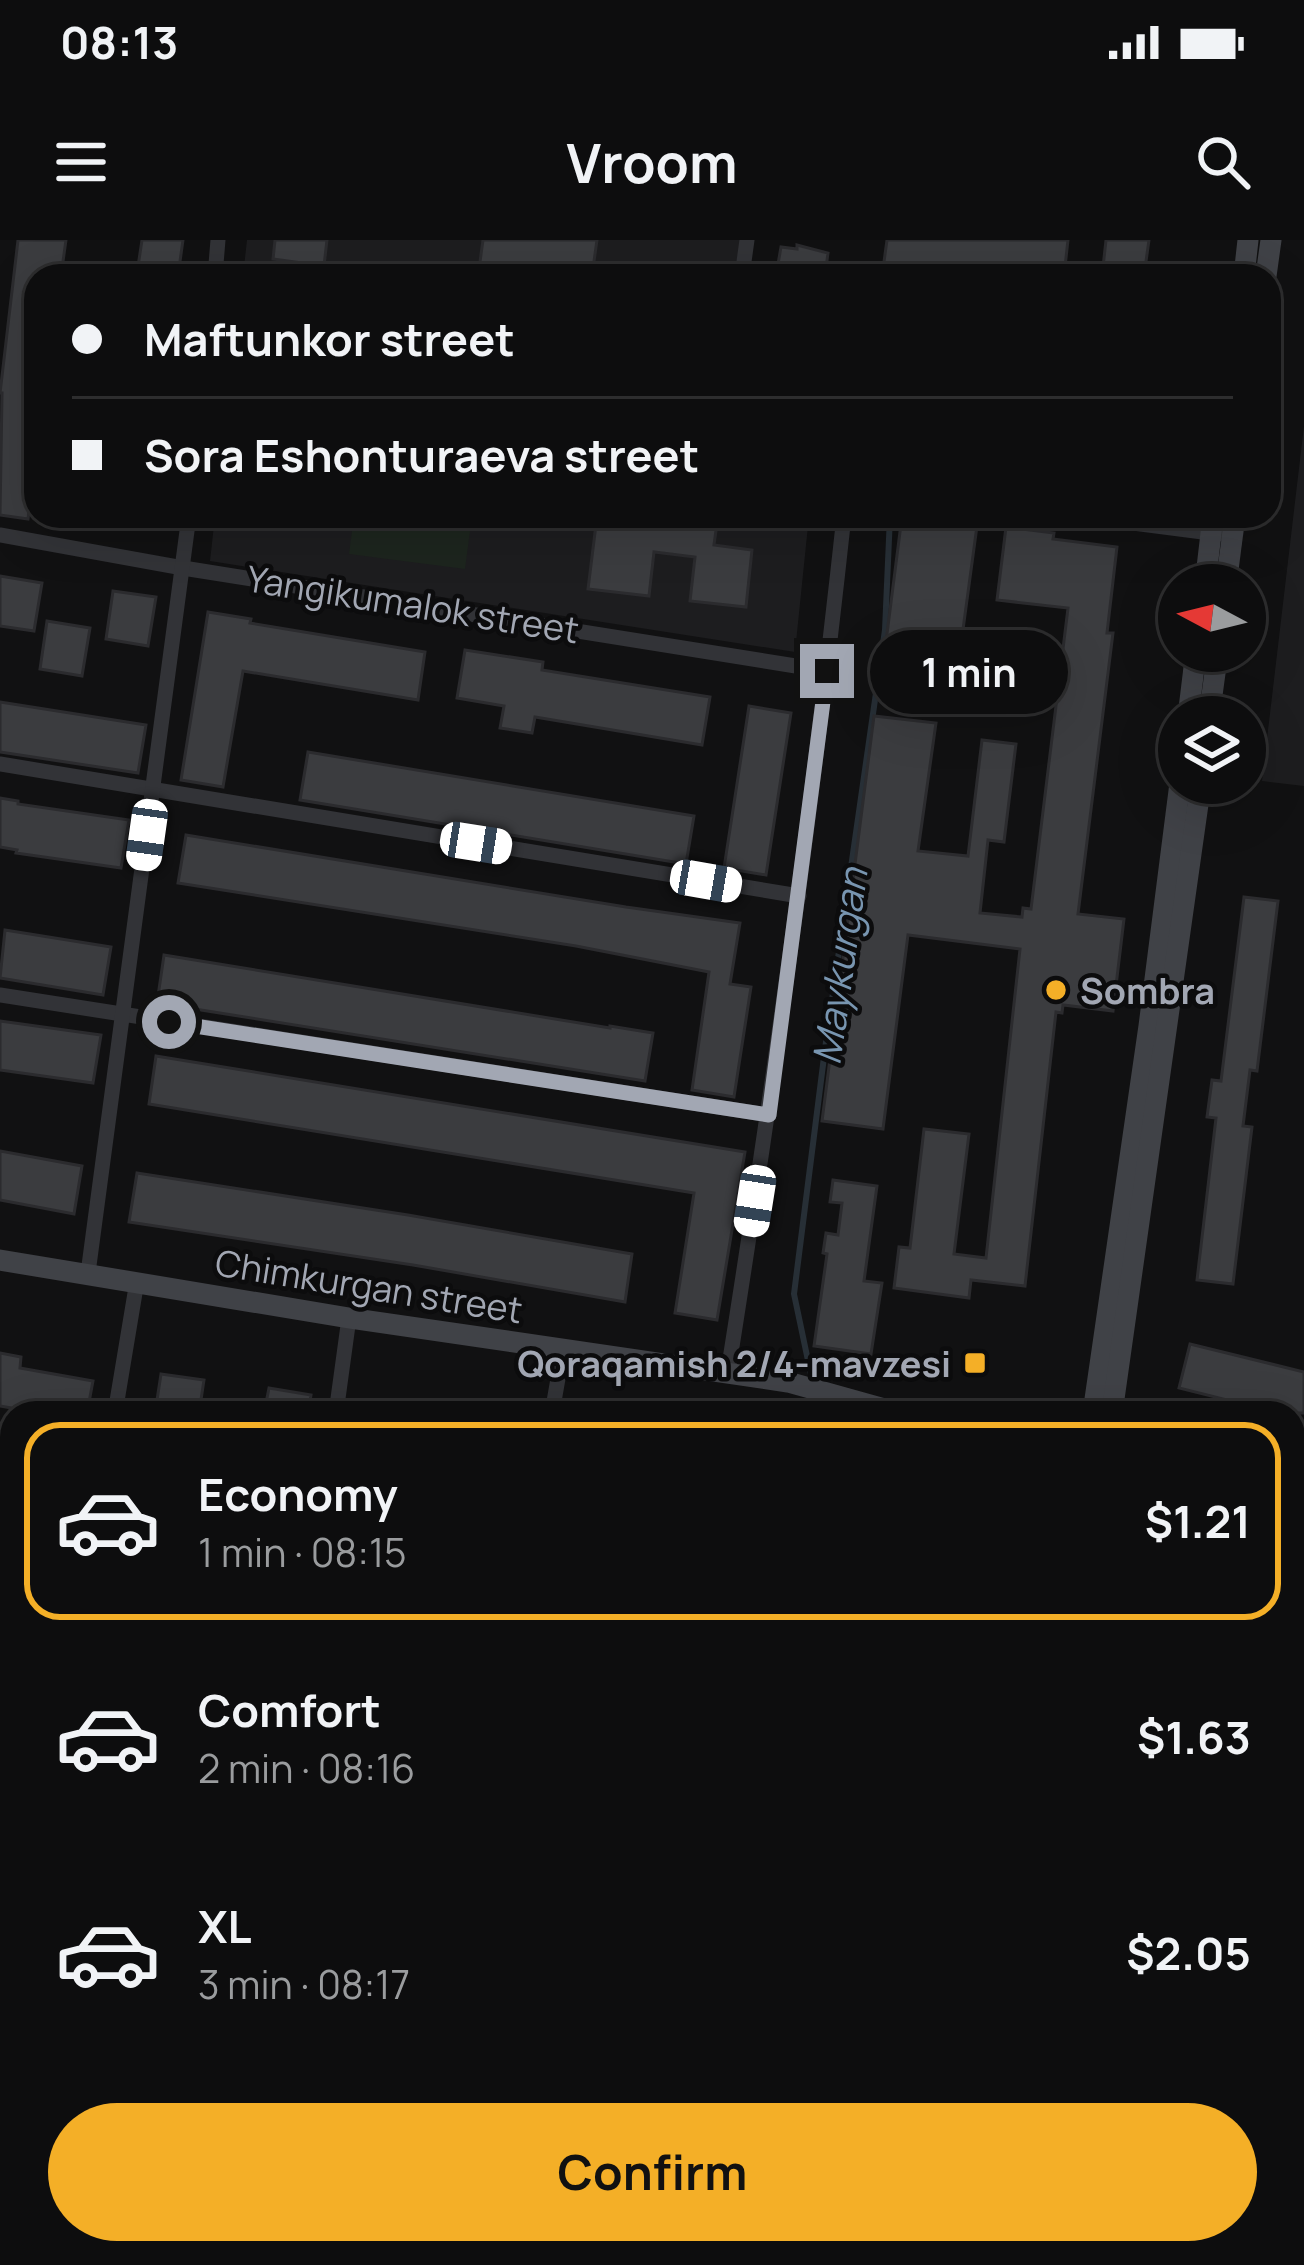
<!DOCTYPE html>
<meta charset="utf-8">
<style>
:root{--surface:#0d0d0e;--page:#1b1b1c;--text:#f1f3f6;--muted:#9a9c9e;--line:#2d2d2e;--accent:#f4af27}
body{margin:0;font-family:Manrope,sans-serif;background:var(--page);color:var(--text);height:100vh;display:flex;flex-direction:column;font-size:45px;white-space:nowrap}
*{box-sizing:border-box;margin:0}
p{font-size:39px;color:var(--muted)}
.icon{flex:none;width:66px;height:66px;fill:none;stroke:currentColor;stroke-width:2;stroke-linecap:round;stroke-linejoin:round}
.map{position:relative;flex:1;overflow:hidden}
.side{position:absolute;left:0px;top:1161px;width:1305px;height:864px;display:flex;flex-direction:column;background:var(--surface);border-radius:36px 36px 0 0;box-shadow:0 12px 48px #0002,0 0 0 3px var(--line)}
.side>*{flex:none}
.hud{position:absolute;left:24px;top:24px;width:1257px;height:264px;border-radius:36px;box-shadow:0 12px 48px #0002,0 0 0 3px var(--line);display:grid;align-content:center;height:264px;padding:0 48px;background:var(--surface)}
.needle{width:78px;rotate:277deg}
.tools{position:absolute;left:1158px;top:324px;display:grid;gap:24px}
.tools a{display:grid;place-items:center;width:108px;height:108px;border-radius:50%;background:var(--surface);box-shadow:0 12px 48px #0002,0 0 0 3px var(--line);font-size:60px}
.end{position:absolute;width:54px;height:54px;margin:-27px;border:15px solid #a2a7b3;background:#111;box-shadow:0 0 0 6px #111}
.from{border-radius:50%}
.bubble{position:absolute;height:84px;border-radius:42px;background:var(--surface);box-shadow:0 12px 48px #0002,0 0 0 3px var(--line);font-size:39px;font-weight:700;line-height:84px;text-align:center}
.car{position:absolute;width:36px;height:72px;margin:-36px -18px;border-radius:15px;box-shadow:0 0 9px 3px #0007;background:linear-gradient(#fff 24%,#345 0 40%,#fff 0 76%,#345 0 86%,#fff 0)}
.hud b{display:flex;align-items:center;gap:42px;height:114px;font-size:45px}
.hud b+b{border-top:3px solid var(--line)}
.hud i{width:30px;height:30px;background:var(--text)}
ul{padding:21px 0 0;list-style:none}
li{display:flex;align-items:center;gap:36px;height:198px;margin:0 24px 18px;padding:0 24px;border:6px solid transparent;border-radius:36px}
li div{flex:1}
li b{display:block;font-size:45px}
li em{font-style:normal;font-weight:700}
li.current{border-color:var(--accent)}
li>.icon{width:108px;height:108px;stroke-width:1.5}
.action{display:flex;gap:24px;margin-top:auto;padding:24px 48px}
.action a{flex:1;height:138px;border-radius:72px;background:var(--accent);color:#111;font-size:48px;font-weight:700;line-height:138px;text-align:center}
.status{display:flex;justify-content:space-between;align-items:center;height:84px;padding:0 60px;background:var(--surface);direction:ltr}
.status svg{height:33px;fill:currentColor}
header{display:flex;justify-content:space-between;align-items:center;height:156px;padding:0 48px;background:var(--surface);font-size:54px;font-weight:700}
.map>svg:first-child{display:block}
.built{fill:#1d1d1f}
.green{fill:#1d251e}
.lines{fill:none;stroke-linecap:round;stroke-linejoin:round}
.stream{stroke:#272f36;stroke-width:6}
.building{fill:#3b3c3f;stroke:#2b2b2e;stroke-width:3}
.street{stroke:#323337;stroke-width:15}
.secondary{stroke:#404247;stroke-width:21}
.route{stroke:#a2a7b3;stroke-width:15}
.poi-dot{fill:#f4af27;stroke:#0c0c0d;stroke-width:4.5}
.labels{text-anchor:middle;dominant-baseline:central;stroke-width:9;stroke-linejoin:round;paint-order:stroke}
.street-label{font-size:36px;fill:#a2a7b3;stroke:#0c0c0d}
.poi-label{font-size:36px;font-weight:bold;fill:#a2a7b3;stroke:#0c0c0d;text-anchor:start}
.water-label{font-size:39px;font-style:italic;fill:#7895b0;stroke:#0c0c0d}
</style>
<div class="status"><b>08:13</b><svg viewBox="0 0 49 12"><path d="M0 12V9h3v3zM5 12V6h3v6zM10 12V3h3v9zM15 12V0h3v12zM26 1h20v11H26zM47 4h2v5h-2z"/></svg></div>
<header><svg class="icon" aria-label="menu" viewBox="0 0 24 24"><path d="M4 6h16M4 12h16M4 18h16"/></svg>Vroom<svg class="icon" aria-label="search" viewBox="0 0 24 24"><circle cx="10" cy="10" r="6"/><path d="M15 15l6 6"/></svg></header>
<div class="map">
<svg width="1304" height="2025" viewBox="0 0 1304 2025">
<rect width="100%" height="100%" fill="#111112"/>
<g class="built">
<polygon points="247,0 741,0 736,36 243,36"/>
<polygon points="1304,186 1304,546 1262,541"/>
<polygon points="215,276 809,276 795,412 210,321"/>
</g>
<polygon class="green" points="354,276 472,276 465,329 349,314"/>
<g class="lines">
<g class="stream">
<polyline points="819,1173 794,1054 825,809 885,390 890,276"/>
<polyline points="623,2025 625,2013"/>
</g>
</g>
<g class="building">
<polygon points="18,0 66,0 61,36 36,36 36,213 28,279 0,275 2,153 0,153"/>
<polygon points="142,0 183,0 178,36 137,33"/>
<polygon points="275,0 327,0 324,26 273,19"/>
<polygon points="483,0 597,0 592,36 478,36"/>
<polygon points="887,0 1068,0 1064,36 882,36"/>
<polygon points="1106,0 1149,0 1144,36 1102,36"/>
<polygon points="797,5 828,13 825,36 772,36 778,24 781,7 797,9"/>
<polygon points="597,276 718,276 714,305 752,310 746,367 690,361 695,317 654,312 649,356 588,349"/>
<polygon points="902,276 977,286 957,434 883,425"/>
<polygon points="1006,287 1054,293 1053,299 1117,307 1107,393 1113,393 1078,674 1124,679 1113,771 1063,765 1062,773 1056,772 1025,1046 971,1040 969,1058 894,1048 899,1007 910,1008 924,889 969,894 954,1014 986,1018 1020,709 908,695 883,889 822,881 874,476 936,483 918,611 968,616 982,500 1016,504 1004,602 988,600 980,673 1022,677 1023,668 1031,669 1068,368 997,360"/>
<polygon points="0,336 42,343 34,391 0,386"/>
<polygon points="113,351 156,357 148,406 106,399"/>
<polygon points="208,372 251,379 250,383 425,412 418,460 243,431 223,547 181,540"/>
<polygon points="47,381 90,388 82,436 40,429"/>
<polygon points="465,410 543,422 542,430 710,457 702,505 535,477 532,493 500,488 504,466 457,458"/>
<polygon points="0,462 146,485 138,533 0,512"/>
<polygon points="749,466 791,473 766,635 724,628"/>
<polygon points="308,512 694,576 686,624 300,560"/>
<polygon points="0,558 18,561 18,564 129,580 121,628 16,613 17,610 0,607"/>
<polygon points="186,595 626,667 740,683 730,744 751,747 734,857 692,850 709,732 576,706 178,643"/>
<polygon points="1244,657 1278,661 1257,831 1250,830 1243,886 1252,887 1233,1044 1197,1040 1216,878 1207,877 1212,840 1221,841"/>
<polygon points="5,690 111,707 103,755 0,738"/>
<polygon points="164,715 610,788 610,786 653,793 645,841 157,763"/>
<polygon points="0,781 101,795 93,843 0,830"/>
<polygon points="156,816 745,912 717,1080 675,1073 694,953 149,864"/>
<polygon points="0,911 82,926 74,974 0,960"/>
<polygon points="137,933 408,975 632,1014 625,1062 413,1025 129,982"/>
<polygon points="833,940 877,946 864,1041 882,1043 871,1114 814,1106 827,1014 823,1013 826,993 838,995 842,963 830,962"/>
<polygon points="1190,1104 1304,1132 1304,1173 1279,1173 1179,1148"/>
<polygon points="0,1113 21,1117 20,1128 93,1141 87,1173 40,1173 0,1166"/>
<polygon points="161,1134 204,1140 199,1173 155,1173"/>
<polygon points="269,1148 311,1155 308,1173 264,1173"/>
</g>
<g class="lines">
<g class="street">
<polyline points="215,36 218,0"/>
<polyline points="742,36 747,0"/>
<polyline points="1079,276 1218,294"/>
<polyline points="0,295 183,328 827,431"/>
<polyline points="0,524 799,656"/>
<polyline points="0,755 769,875"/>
<polyline points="88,1033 189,276"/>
<path d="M728 1132C773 848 813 563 844 276"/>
<polyline points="115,1173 137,1041"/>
<polyline points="336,1173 349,1078"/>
<polyline points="552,1173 563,1110"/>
<polyline points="0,1832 12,1764"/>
<polyline points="0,1975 12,1977"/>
<polyline points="193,2025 195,2013"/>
<polyline points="357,2025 360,2013"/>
<polyline points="593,2025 595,2013"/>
<polyline points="848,2025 852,2013"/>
</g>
<g class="secondary">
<polyline points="1244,36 1248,0"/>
<polyline points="1266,36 1271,0"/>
<polyline points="1205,345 1213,276"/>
<polyline points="1226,345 1235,276"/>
<polyline points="1188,477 1196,411"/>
<polyline points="1209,477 1218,411"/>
<polyline points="0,1020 349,1078 788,1142 892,1171 922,1173"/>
<polyline points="1093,1173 1149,786 1180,543"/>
<polyline points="1112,1173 1201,543"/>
<polyline points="1293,1240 1304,1243"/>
<polyline points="1293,1262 1304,1265"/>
</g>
</g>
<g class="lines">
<polyline class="route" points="169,782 769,875 827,431"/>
</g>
<g class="poi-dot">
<circle cx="1056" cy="750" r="12"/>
<rect x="963" y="1111" width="24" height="24" rx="6"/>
</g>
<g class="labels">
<g class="street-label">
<text transform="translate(413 364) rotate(9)">Yangikumalok street</text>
<text transform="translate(369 1046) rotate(9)">Chimkurgan street</text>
</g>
<g class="poi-label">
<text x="1080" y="750">Sombra</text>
<text x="951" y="1123" text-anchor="end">Qoraqamish 2/4-mavzesi</text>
</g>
<g class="water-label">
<text transform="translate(839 726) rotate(-82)">Maykurgan</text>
</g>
</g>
</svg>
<div class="tools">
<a><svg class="needle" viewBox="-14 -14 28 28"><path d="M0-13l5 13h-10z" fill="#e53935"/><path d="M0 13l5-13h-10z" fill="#9a9c9e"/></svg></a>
<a><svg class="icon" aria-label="layers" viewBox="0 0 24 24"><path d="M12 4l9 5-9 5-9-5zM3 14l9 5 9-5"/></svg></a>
</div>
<i class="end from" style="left:169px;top:782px"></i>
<i class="end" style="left:827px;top:431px"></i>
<div class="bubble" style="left:870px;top:390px;width:198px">1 min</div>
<i class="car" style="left:147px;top:595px;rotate:188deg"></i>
<i class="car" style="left:476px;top:603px;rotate:99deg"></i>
<i class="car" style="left:706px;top:641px;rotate:100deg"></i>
<i class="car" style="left:755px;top:961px;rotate:189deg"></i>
<div class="hud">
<b><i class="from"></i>Maftunkor street</b>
<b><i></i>Sora Eshonturaeva street</b>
</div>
<section class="side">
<ul>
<li class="current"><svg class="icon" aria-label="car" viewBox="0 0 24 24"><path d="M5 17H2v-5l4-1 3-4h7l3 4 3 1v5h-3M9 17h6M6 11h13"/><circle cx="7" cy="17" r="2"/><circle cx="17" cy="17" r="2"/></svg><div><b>Economy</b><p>1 min · 08:15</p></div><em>$1.21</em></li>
<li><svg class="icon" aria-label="car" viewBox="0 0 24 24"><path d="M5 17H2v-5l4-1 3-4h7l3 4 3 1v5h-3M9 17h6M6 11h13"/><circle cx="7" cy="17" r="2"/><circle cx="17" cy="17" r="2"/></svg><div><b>Comfort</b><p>2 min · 08:16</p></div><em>$1.63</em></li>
<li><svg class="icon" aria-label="car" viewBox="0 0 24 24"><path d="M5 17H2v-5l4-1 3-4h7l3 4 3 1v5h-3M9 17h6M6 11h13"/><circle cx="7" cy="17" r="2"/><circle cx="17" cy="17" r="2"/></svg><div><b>XL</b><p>3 min · 08:17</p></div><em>$2.05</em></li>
</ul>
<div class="action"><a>Confirm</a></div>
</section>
</div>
